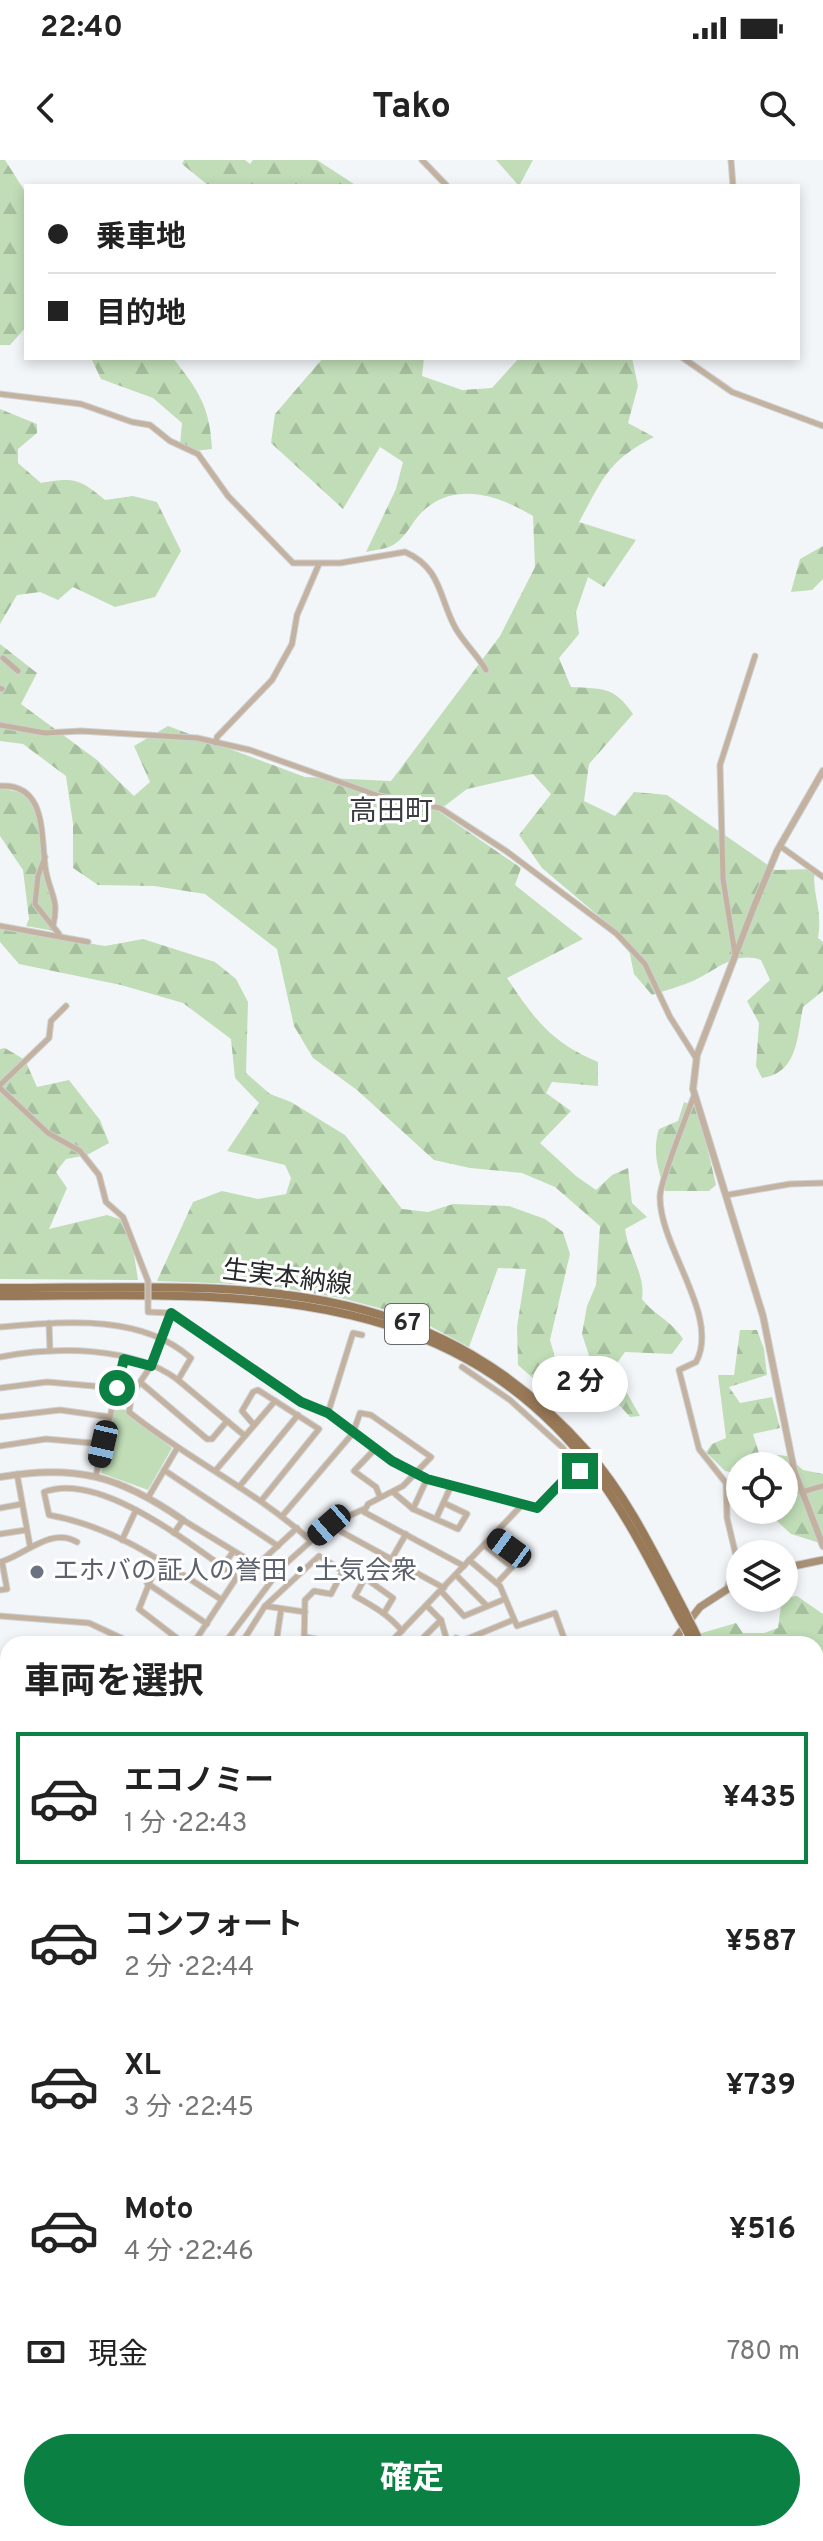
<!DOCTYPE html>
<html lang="ja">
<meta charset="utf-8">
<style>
:root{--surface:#fff;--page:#f6f6f6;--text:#222;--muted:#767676;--line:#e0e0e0;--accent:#0b8043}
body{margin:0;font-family:Overpass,"Noto Sans JP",sans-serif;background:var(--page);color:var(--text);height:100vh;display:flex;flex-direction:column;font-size:30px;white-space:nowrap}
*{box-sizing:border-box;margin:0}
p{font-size:26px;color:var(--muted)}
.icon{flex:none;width:44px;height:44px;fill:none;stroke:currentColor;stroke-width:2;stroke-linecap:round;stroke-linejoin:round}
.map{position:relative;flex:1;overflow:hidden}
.drawer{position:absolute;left:0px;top:1476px;width:824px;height:906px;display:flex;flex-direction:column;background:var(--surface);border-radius:24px 24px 0 0;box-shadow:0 4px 12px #0003}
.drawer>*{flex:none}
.hud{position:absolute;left:24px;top:24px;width:776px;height:176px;border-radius:0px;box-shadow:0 4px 12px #0003;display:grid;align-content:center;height:176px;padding:0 24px;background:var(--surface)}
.fabs{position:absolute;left:726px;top:1292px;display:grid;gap:16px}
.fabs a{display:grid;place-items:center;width:72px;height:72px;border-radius:50%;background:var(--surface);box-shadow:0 4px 12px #0003;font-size:40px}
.end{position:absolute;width:36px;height:36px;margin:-18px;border:10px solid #0b8043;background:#fff;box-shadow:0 0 0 4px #fff}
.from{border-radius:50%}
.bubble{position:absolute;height:56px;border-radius:28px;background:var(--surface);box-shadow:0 4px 12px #0003;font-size:26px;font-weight:700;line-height:56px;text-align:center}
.car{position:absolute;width:24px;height:48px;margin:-24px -12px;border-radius:10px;box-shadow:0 0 6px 2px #0007;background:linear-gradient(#222 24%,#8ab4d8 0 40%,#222 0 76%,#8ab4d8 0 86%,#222 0)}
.hud b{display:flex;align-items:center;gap:28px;height:76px;font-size:30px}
.hud b+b{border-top:2px solid var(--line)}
.hud i{width:20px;height:20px;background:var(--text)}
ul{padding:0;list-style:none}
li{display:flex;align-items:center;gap:24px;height:132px;margin:0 16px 12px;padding:0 8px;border:4px solid transparent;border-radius:0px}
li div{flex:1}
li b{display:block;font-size:30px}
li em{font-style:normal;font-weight:700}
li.current{border-color:var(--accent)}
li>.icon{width:72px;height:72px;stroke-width:1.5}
h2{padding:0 24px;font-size:36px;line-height:96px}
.pay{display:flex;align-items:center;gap:20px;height:88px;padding:0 24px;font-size:30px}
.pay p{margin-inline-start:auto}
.primary-button{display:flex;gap:16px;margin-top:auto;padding:16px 24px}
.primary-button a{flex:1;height:92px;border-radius:48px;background:var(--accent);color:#fff;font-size:32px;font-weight:700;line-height:92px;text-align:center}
.status{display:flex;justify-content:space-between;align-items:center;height:56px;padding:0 40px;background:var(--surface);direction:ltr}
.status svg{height:22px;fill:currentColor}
header{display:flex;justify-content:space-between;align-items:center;height:104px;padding:0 24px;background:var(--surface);font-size:36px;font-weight:700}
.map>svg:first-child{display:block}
.forest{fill:url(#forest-firs)}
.park{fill:#c0ddb7}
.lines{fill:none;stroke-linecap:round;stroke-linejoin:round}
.minor-casing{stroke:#ced1d4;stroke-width:7}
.tertiary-casing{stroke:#ced1d4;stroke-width:8}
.secondary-casing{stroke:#ced1d4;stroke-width:9}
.primary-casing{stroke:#ced1d4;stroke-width:10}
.minor{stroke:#c4b2a0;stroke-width:5}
.tertiary{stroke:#c4b2a0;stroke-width:6}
.secondary{stroke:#aa9176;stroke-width:7}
.primary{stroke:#987958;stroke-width:8}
.rail-casing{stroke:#47484a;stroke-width:5}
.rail{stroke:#fff;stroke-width:2;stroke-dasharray:6;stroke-linecap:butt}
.minor-bridge-casing{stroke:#ced1d4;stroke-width:7;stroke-linecap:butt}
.primary-bridge-casing{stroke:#ced1d4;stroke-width:10;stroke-linecap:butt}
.minor-bridge{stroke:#c4b2a0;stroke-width:5}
.primary-bridge{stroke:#987958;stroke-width:8}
.route{stroke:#0b8043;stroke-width:10}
.worship-dot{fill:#6b7280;stroke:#fff;stroke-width:3}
.labels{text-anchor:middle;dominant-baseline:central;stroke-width:6;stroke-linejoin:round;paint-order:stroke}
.shield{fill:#fff;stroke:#68696a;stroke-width:2}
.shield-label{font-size:24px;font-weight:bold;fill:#28292a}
.street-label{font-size:26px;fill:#28292a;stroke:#fff}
.worship-label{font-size:26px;fill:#5b616d;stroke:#fff;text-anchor:start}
.neighbourhood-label{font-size:28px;fill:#3a3d3f;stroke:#fff}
</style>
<div class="status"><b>22:40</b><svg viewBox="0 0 49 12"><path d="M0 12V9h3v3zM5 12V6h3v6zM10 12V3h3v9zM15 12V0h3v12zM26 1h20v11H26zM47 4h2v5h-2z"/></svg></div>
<header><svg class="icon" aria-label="back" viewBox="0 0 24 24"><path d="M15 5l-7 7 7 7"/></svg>Tako<svg class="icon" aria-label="search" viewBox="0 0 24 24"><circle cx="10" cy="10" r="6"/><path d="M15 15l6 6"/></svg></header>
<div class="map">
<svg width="823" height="2381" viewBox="0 0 823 2381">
<defs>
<pattern id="forest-firs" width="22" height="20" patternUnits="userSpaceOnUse" patternTransform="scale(2)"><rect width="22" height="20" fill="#c0ddb7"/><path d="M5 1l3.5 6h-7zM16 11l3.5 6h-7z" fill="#a5be9e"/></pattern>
</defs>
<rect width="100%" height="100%" fill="#f3f6f9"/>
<g class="forest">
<polygon points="0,0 5,0 26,33 26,167 10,185 0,185"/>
<polygon points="184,0 245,0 250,4 253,0 317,0 357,26 209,26 182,4"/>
<polygon points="496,0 533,0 519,26"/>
<path d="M91 198H173C199 231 210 247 212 289L186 292 180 285 182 263 153 238 101 219Z"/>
<path d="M323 198H424L422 216 462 230 492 228 519 198H632L638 226 628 263 654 277C607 301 603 319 579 362L636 380 604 427 588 417 576 452 579 474 559 498 571 527C603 529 614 526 633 554L589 604 584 641 615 656 634 632 667 635 775 710 815 709C811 733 823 747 818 778L823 782V831L803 847C797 877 798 913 762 918L756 906 759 863 747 841 770 820 761 800C735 791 718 809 695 820 682 826 666 830 652 835L634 814 627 780 542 708 519 675 551 634 533 614 467 629 438 651 521 708 515 725 583 779 507 818C535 860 551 882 598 902V926L552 922 546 933 571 951 540 983 576 1016 596 1030 612 1015 628 1008 632 1043 647 1057 625 1069C628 1093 646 1115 642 1139 655 1156 671 1160 683 1179L672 1194 625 1192 617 1203 623 1226 640 1256 630 1257 597 1220 582 1174 587 1146 596 1125 600 1066 555 1027 522 1013 470 1008 434 1000 357 930 313 898 294 866 277 789 205 734 154 726 98 725 73 708V664L66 616 23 584 0 581V484L37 513 21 544 97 600 134 636 150 622 134 586 168 566 305 617 391 621 500 476 535 407 533 356C503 338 462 322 429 346 415 355 409 374 396 383 389 389 375 390 366 392L396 329 403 302 380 287 343 349 271 283 275 254Z"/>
<path d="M0 249 37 264V273L18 289V303L41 323C74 317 80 319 105 340L133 336 157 342 181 391 155 437 115 447 73 427 58 440 40 432 17 435 0 464Z"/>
<polygon points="823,386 823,419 812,430 791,432 800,399"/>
<polygon points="0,628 27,634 36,647 56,746 55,771 26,766 29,759 23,710 0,676"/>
<polygon points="0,768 105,786 143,779 215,802 236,819 248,842 246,913 270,934 291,942 345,975 402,1049 428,1052 453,1044 509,1046 545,1059 563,1072 570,1094 550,1180 561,1218 551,1234 518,1205 517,1167 526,1109 498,1108 469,1187 413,1157 341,1138 265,1125 157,1121 193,1042 222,1031 258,1039 286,1034 291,1018 285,1005 227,991 259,943 235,918 231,879 183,843 121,825 19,804 0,782"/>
<polygon points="5,888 25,900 37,927 69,920 100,960 109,983 87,995 66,999 56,1012 67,1028 49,1069 107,1055 129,1062 138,1120 0,1119 0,889"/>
<path d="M684 942 698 948 716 1025 709 1031H665C658 1009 652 991 659 969L678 961Z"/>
<polygon points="740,1170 757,1170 764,1189 767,1215 729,1227 740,1243 772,1237 780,1268 753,1274 759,1293 787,1296 803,1310 823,1314 823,1384 791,1374 765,1350 784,1350 784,1306 740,1306 740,1314 725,1311 706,1292 712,1284 726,1278 718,1215 734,1215"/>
<polygon points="797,1436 823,1454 823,1561 816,1568 816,1484 692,1484 695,1475 736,1463 743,1473 764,1473 778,1468 782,1438"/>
<polygon points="85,2374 345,2374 366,2379 83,2381"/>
<polygon points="747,2374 812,2374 821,2381 740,2381"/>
</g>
<polygon class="park" points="115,1248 126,1250 172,1288 148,1330 101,1313"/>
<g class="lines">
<g class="minor-casing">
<g id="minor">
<polyline points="422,0 447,26"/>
<polyline points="731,0 733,26"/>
<polyline points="683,198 732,232 823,266"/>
<path d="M0 234 81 244 132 262 150 265 170 281 198 294 228 336 293 403H340L405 392C442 408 439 439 456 469 465 484 478 496 486 510"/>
<polyline points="3,498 18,511"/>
<polyline points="0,528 2,529"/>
<polyline points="0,565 45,573 81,571 197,578 250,590 379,636 440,648 506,691 617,774 645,804 670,857 696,898"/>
<polyline points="216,583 217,577 272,520 292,484 297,455 319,404"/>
<path d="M0 626C49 623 40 680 46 712 51 736 59 740 53 766"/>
<polyline points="780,686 823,717"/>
<polyline points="45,697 38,716 35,744 59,774"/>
<polyline points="0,766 88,782"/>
<polyline points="735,794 723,719 720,605 755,496"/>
<polyline points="0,925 49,878 51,861 66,846"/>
<polyline points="0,928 48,973 80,991 99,1015 106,1042 123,1057 148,1121"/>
<path d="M694 936C687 954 661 1020 660 1036 659 1087 721 1156 696 1202L679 1210 699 1289 726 1323 727 1358 737 1400 727 1428"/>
<polyline points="727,1035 790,1024 823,1023"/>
<polyline points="148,1142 148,1152 171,1153 301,1242 328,1253 392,1301 427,1319 532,1348 540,1347 562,1322 580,1311 562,1287 510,1240 462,1207"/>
<path d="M171 1153 151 1206 132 1234 129 1252C187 1299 255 1330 311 1381"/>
<polyline points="49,1163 50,1191"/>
<path d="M0 1167C63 1162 140 1153 191 1198L178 1220C132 1185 54 1187 0 1197"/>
<polyline points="178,1220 245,1276"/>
<polyline points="140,1222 207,1279 212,1279 227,1261"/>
<polyline points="0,1228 47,1222 117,1228"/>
<polyline points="328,1253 353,1173 362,1175"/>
<polyline points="0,1257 60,1250 110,1257"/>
<polyline points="254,1265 242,1251 253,1232 258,1230 319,1269 261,1341"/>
<polyline points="0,1286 46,1279 103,1284"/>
<polyline points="375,1289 354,1311 376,1327 380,1337"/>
<polyline points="164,1310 278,1386"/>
<polyline points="216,1310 275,1241"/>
<polyline points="17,1314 30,1386"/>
<polyline points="96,1315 124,1199"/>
<polyline points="239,1327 298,1255"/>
<polyline points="393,1332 413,1349 458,1369 467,1354 444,1343"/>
<polyline points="802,1332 823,1326"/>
<polyline points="149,1336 176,1290"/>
<polyline points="0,1348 22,1344"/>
<polyline points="413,1349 427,1319"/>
<polyline points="283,1355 353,1273 360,1253 371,1255 431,1297 403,1326 368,1344 364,1352 464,1406"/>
<polyline points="436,1359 451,1326"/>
<polyline points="329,1365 444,1428"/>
<polyline points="174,1373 183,1360 257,1405 297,1368"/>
<polyline points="0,1374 26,1370"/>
<polyline points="493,1376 526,1400"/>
<polyline points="122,1380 136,1350"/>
<polyline points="484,1385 512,1407"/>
<path d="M159 1399 139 1449 182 1482 189 1483 197 1478 235 1420 234 1415C190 1384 100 1311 44 1332L49 1355C116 1367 166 1404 222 1440"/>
<polyline points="391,1400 406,1374"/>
<polyline points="469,1400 500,1426 517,1466 555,1453 564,1478 546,1484"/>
<path d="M0 1402C24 1396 51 1366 77 1382"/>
<polyline points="222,1407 233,1392"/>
<polyline points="456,1415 487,1446"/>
<polyline points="147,1423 207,1464"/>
<polyline points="497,1423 515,1404"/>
<polyline points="0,1430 7,1429 2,1402"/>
<polyline points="441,1431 464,1456 505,1439"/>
<polyline points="265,1446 305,1452"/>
<polyline points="427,1446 441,1460 448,1484"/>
<path d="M384 1453 393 1438 365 1418 355 1436C373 1446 389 1455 402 1471"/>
<polyline points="0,1456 89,1463 134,1484"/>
<polyline points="305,1477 343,1484"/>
<polyline points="456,1478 462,1481 513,1460"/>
<polyline points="229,1479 237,1484"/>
<polyline points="224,1484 282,1407 329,1365 364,1349"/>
<polyline points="241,1484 265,1446 319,1396 343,1411 331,1434 314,1431 305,1440 304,1484"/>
<polyline points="276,1484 281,1450"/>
<polyline points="389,1484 522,1345"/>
<polyline points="417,1484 441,1460"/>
<polyline points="0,1570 8,1576"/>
<polyline points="0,1775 8,1773"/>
<polyline points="816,1781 823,1795"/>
<polyline points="0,1801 8,1802"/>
<polyline points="0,1825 8,1826"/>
<polyline points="0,1850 8,1851"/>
<polyline points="0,1876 8,1877"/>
<polyline points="0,1924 8,1925"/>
<polyline points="0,2083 8,2085"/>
<polyline points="0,2113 8,2115"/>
<polyline points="0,2145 8,2146"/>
<polyline points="816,2175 823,2176"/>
<polyline points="0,2206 8,2176"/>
<polyline points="0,2222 8,2230"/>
<polyline points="816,2260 823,2263"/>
<polyline points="816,2294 823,2290"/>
<polyline points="816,2310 823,2306"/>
<polyline points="0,2369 5,2370"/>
<polyline points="38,2381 40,2374"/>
</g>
</g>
<g class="tertiary-casing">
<g id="tertiary">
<polyline points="823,611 777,691 755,744 697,895 693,929 763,1156 794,1310 823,1386"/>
<path d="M0 1317C76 1304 120 1316 183 1360"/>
<polyline points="0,1722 8,1720"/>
</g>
</g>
<g class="secondary-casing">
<g id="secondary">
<polyline points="784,1408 823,1400"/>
<polyline points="671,1484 700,1447 740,1421"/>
</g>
</g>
<g class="primary-casing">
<g id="primary">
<path d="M0 1128C225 1128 423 1104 588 1292 629 1339 656 1397 685 1452"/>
<path d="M0 1136C220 1136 443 1113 594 1311 628 1357 653 1407 679 1457"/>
<polyline points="693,1468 701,1484"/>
<polyline points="688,1473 693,1484"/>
<polyline points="816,1723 823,1738"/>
<polyline points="816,1737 823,1752"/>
<polyline points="0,1911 8,1911"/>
<polyline points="816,2020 823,2022"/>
</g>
</g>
<use href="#minor" class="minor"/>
<use href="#tertiary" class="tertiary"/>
<use href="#secondary" class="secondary"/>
<use href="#primary" class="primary"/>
<g class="rail-casing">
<g id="rail">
<polyline points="0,1886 8,1888"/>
<polyline points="816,2095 823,2097"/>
</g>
</g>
<use href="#rail" class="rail"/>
<g class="minor-bridge-casing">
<polyline id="minor-bridge" points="148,1121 148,1142"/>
</g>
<g class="primary-bridge-casing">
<g id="primary-bridge">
<polyline points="685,1452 693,1468"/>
<polyline points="679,1457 688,1473"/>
</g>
</g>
<use href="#minor-bridge" class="minor-bridge"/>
<use href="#primary-bridge" class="primary-bridge"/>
</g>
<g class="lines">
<polyline class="route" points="117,1228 124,1199 151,1206 171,1153 301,1242 328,1253 392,1301 427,1319 537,1348 562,1322 580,1311"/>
</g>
<circle class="worship-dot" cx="37" cy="1412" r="8"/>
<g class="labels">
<rect class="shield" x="385" y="1144" width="44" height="40" rx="6"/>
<g class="shield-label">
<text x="407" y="1164">67</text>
</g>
<g class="street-label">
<text transform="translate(287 1119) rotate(7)">生実本納線</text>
</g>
<g class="worship-label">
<text x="53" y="1412">エホバの証人の誉田・土気会衆</text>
</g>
<g class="neighbourhood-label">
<text x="391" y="653">高田町</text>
</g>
</g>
</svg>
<div class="fabs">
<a><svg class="icon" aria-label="locate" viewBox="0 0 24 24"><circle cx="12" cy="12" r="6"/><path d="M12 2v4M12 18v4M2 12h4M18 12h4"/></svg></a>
<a><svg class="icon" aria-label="layers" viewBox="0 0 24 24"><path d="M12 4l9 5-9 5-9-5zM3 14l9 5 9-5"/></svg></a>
</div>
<i class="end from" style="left:117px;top:1228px"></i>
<i class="end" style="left:580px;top:1311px"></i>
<div class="bubble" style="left:532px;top:1196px;width:96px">2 分</div>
<i class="car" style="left:103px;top:1284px;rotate:193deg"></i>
<i class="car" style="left:329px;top:1365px;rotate:229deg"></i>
<i class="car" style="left:509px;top:1388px;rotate:306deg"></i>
<div class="hud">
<b><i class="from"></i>乗車地</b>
<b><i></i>目的地</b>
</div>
<section class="drawer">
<h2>車両を選択</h2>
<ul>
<li class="current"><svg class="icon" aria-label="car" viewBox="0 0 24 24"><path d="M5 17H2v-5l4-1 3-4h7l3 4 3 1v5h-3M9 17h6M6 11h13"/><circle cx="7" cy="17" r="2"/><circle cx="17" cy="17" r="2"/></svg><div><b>エコノミー</b><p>1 分 · 22:43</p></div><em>¥435</em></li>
<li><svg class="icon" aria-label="car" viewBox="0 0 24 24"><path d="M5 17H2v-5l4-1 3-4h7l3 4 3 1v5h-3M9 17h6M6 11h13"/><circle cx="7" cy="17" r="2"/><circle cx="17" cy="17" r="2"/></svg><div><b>コンフォート</b><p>2 分 · 22:44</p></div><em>¥587</em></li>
<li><svg class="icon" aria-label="car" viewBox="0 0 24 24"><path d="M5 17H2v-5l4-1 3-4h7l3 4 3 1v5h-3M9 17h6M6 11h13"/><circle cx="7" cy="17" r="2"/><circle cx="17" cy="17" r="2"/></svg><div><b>XL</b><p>3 分 · 22:45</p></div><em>¥739</em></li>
<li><svg class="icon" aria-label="car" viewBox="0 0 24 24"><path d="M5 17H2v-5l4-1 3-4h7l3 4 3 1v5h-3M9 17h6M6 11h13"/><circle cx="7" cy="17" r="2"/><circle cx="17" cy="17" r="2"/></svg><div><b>Moto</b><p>4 分 · 22:46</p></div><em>¥516</em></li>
</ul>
<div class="pay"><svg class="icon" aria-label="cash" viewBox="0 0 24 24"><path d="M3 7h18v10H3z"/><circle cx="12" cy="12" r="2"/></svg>現金<p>780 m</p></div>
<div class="primary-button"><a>確定</a></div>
</section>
</div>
